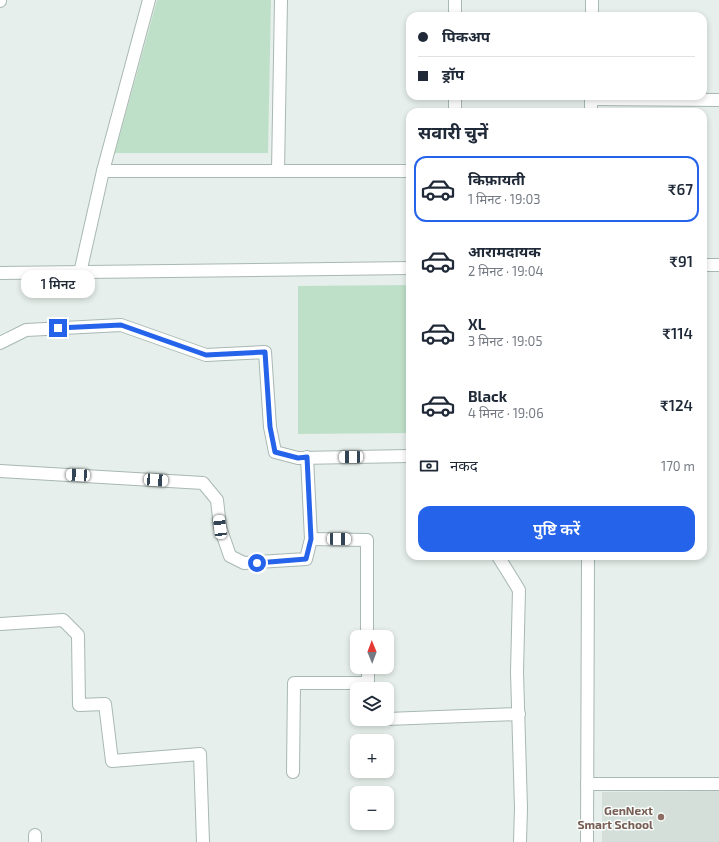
<!DOCTYPE html>
<html lang="hi">
<meta charset="utf-8">
<style>
:root{--surface:#fff;--page:#f2f2f3;--text:#1f2937;--muted:#747a83;--line:#e0e1e3;--accent:#2563eb}
body{margin:0;font-family:"Exo 2","Noto Sans Devanagari",sans-serif;background:var(--page);color:var(--text);height:100vh;display:flex;flex-direction:column;font-size:15px;white-space:nowrap}
*{box-sizing:border-box;margin:0}
p{font-size:13px;color:var(--muted)}
.icon{flex:none;width:22px;height:22px;fill:none;stroke:currentColor;stroke-width:2;stroke-linecap:round;stroke-linejoin:round}
.map{position:relative;flex:1;overflow:hidden}
.panel{position:absolute;left:406px;top:108px;width:301px;height:452px;display:flex;flex-direction:column;background:var(--surface);border-radius:12px;box-shadow:0 2px 6px #0003}
.panel>*{flex:none}
.top-card{position:absolute;left:406px;top:12px;width:301px;height:88px;border-radius:12px;box-shadow:0 2px 6px #0003;display:grid;align-content:center;height:88px;padding:0 12px;background:var(--surface)}
.needle{width:26px;rotate:359deg}
.fabs{position:absolute;left:350px;top:630px;display:grid;gap:8px}
.fabs a{display:grid;place-items:center;width:44px;height:44px;border-radius:8px;background:var(--surface);box-shadow:0 2px 6px #0003;font-size:20px}
.end{position:absolute;width:18px;height:18px;margin:-9px;border:5px solid #2563eb;background:#fff;box-shadow:0 0 0 2px #fff}
.from{border-radius:50%}
.bubble{position:absolute;height:28px;border-radius:12px;background:var(--surface);box-shadow:0 2px 6px #0003;font-size:13px;font-weight:600;line-height:28px;text-align:center}
.car{position:absolute;width:12px;height:24px;margin:-12px -6px;border-radius:5px;box-shadow:0 0 3px 1px #0007;background:linear-gradient(#fff 24%,#345 0 40%,#fff 0 76%,#345 0 86%,#fff 0)}
.top-card b{display:flex;align-items:center;gap:14px;height:38px;font-size:15px}
.top-card b+b{border-top:1px solid var(--line)}
.top-card i{width:10px;height:10px;background:var(--text)}
ul{padding:0;list-style:none}
li{display:flex;align-items:center;gap:12px;height:66px;margin:0 8px 6px;padding:0 4px;border:2px solid transparent;border-radius:12px}
li div{flex:1}
li b{display:block;font-size:15px}
li em{font-style:normal;font-weight:600}
li.current{border-color:var(--accent)}
li>.icon{width:36px;height:36px;stroke-width:1.5}
h2{padding:0 12px;font-size:18px;line-height:48px}
.pay{display:flex;align-items:center;gap:10px;height:44px;padding:0 12px;font-size:15px}
.pay p{margin-inline-start:auto}
.primary-button{display:flex;gap:8px;margin-top:auto;padding:8px 12px}
.primary-button a{flex:1;height:46px;border-radius:12px;background:var(--accent);color:#fff;font-size:16px;font-weight:600;line-height:46px;text-align:center}
.map>svg:first-child{display:block}
.built{fill:#d4dfda}
.green{fill:#bfe0c8}
.lines{fill:none;stroke-linecap:round;stroke-linejoin:round}
.minor-casing{stroke:#a8b8b2;stroke-width:14}
.tertiary-casing{stroke:#a8b8b2;stroke-width:14}
.minor{stroke:#fff;stroke-width:12}
.tertiary{stroke:#fff;stroke-width:12}
.route{stroke:#2563eb;stroke-width:5}
.education-dot{fill:#8d6e63;stroke:#f7fbf9;stroke-width:1.5}
.labels{text-anchor:middle;dominant-baseline:central;stroke-width:3;stroke-linejoin:round;paint-order:stroke}
.education-label{font-size:12px;font-weight:bold;fill:#785e54;stroke:#f7fbf9;text-anchor:end}
</style>
<div class="map">
<svg width="719" height="842" viewBox="0 0 719 842">
<rect width="100%" height="100%" fill="#e6efeb"/>
<polygon class="built" points="719,791 719,842 602,842 602,792"/>
<g class="green">
<polygon points="157,0 271,0 268,153 115,153"/>
<polygon points="410,285 410,433 298,434 298,286"/>
</g>
<g class="lines">
<g class="minor-casing">
<g id="minor">
<polyline points="455,0 455,16"/>
<polyline points="592,16 592,0"/>
<polyline points="455,96 455,112"/>
<polyline points="591,99 719,100"/>
<polyline points="591,112 591,96"/>
<polyline points="103,171 410,171"/>
<polyline points="278,171 281,0"/>
<polyline points="703,265 719,265"/>
<polyline points="0,273 410,268"/>
<polyline points="80,273 103,171 149,0"/>
<polyline points="0,343 26,330 121,325 206,355 265,352 270,427 275,452 298,458 410,456"/>
<polyline points="0,471 203,483 217,500 220,527 230,556 244,563 306,559 311,539 307,457"/>
<polyline points="311,539 367,540 367,637"/>
<polyline points="498,556 519,590 517,672 521,808 520,842"/>
<polyline points="0,624 63,620 78,635 79,705 105,704 112,761 200,754 203,842"/>
<polyline points="368,667 368,689"/>
<polyline points="368,719 377,719"/>
<polyline points="387,719 519,714"/>
<polyline points="293,772 294,683 368,683"/>
<polyline points="587,784 719,784"/>
<polyline points="35,835 35,842"/>
<polyline points="587,842 588,556"/>
</g>
</g>
<g class="tertiary-casing">
<polyline id="tertiary" points="0,1 0,0"/>
</g>
<use href="#minor" class="minor"/>
<use href="#tertiary" class="tertiary"/>
</g>
<g class="lines">
<polyline class="route" points="58,328 121,325 206,355 265,352 270,427 275,452 298,458 307,457 311,539 306,559 257,563"/>
</g>
<circle class="education-dot" cx="661" cy="817" r="4"/>
<g class="labels">
<g class="education-label">
<text x="653" y="810">GenNext<tspan x="653" dy="14">Smart School</tspan></text>
</g>
</g>
</svg>
<div class="fabs">
<a><svg class="needle" viewBox="-14 -14 28 28"><path d="M0-13l5 13h-10z" fill="#e53935"/><path d="M0 13l5-13h-10z" fill="#747a83"/></svg></a>
<a><svg class="icon" aria-label="layers" viewBox="0 0 24 24"><path d="M12 4l9 5-9 5-9-5zM3 14l9 5 9-5"/></svg></a>
<a>+</a>
<a>−</a>
</div>
<i class="end from" style="left:257px;top:563px"></i>
<i class="end" style="left:58px;top:328px"></i>
<div class="bubble" style="left:21px;top:270px;width:74px">1 मिनट</div>
<i class="car" style="left:351px;top:457px;rotate:269deg"></i>
<i class="car" style="left:78px;top:475px;rotate:273deg"></i>
<i class="car" style="left:156px;top:480px;rotate:94deg"></i>
<i class="car" style="left:220px;top:527px;rotate:353deg"></i>
<i class="car" style="left:339px;top:539px;rotate:91deg"></i>
<div class="top-card">
<b><i class="from"></i>पिकअप</b>
<b><i></i>ड्रॉप</b>
</div>
<section class="panel">
<h2>सवारी चुनें</h2>
<ul>
<li class="current"><svg class="icon" aria-label="car" viewBox="0 0 24 24"><path d="M5 17H2v-5l4-1 3-4h7l3 4 3 1v5h-3M9 17h6M6 11h13"/><circle cx="7" cy="17" r="2"/><circle cx="17" cy="17" r="2"/></svg><div><b>किफ़ायती</b><p>1 मिनट · 19:03</p></div><em>₹67</em></li>
<li><svg class="icon" aria-label="car" viewBox="0 0 24 24"><path d="M5 17H2v-5l4-1 3-4h7l3 4 3 1v5h-3M9 17h6M6 11h13"/><circle cx="7" cy="17" r="2"/><circle cx="17" cy="17" r="2"/></svg><div><b>आरामदायक</b><p>2 मिनट · 19:04</p></div><em>₹91</em></li>
<li><svg class="icon" aria-label="car" viewBox="0 0 24 24"><path d="M5 17H2v-5l4-1 3-4h7l3 4 3 1v5h-3M9 17h6M6 11h13"/><circle cx="7" cy="17" r="2"/><circle cx="17" cy="17" r="2"/></svg><div><b>XL</b><p>3 मिनट · 19:05</p></div><em>₹114</em></li>
<li><svg class="icon" aria-label="car" viewBox="0 0 24 24"><path d="M5 17H2v-5l4-1 3-4h7l3 4 3 1v5h-3M9 17h6M6 11h13"/><circle cx="7" cy="17" r="2"/><circle cx="17" cy="17" r="2"/></svg><div><b>Black</b><p>4 मिनट · 19:06</p></div><em>₹124</em></li>
</ul>
<div class="pay"><svg class="icon" aria-label="cash" viewBox="0 0 24 24"><path d="M3 7h18v10H3z"/><circle cx="12" cy="12" r="2"/></svg>नकद<p>170 m</p></div>
<div class="primary-button"><a>पुष्टि करें</a></div>
</section>
</div>
